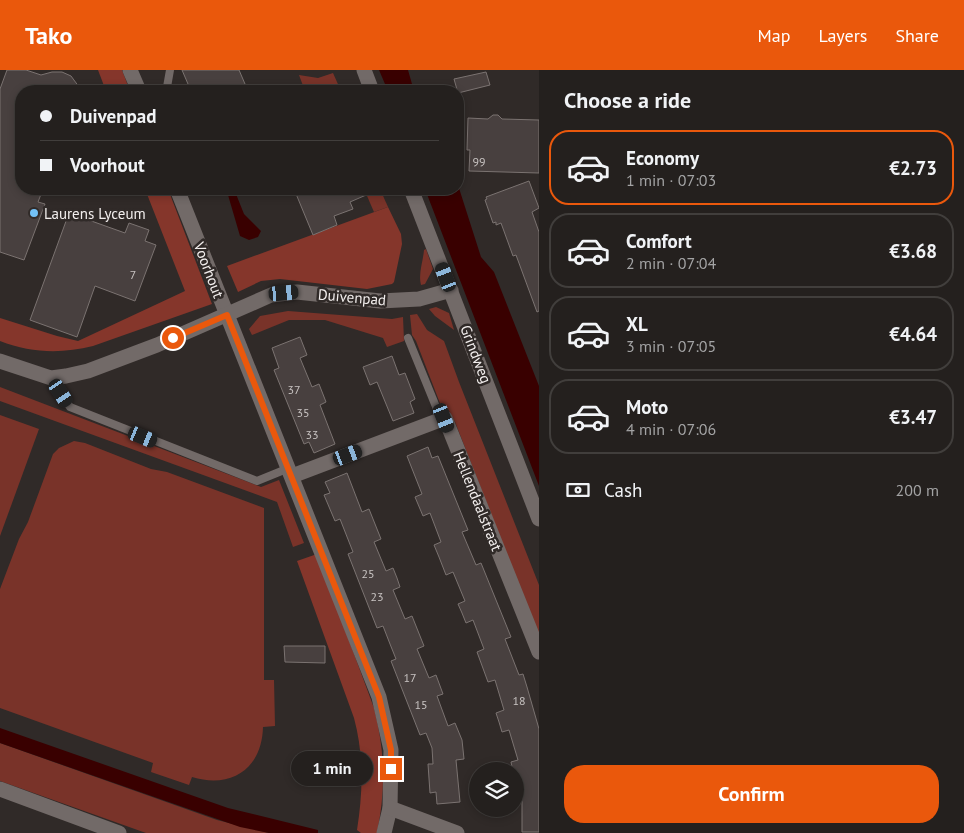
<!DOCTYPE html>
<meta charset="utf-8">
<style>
:root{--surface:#24201e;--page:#302d2b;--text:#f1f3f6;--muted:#a3a3a4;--line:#413e3c;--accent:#ea580c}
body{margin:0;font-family:"PT Sans",sans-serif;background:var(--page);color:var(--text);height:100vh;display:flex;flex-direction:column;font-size:19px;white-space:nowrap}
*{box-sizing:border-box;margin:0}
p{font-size:16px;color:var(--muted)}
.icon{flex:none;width:28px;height:28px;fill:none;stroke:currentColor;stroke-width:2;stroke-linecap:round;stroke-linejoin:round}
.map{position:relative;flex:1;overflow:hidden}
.sheet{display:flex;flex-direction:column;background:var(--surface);width:425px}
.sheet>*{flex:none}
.hud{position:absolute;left:15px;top:15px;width:449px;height:110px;border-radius:20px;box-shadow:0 2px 8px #0003,0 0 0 1px var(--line);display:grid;align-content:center;height:110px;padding:0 25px;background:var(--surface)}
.fabs{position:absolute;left:469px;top:692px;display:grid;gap:10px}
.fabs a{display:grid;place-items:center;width:55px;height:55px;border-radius:50%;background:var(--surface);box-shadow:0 2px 8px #0003,0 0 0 1px var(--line);font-size:25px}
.end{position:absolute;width:22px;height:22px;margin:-11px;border:6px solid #ea580c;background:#fff;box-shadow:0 0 0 2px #fff}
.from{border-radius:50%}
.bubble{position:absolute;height:35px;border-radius:18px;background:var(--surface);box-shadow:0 2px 8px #0003,0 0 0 1px var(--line);font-size:16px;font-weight:800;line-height:35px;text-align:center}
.car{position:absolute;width:15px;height:30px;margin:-15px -8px;border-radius:6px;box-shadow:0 0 4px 1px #0007;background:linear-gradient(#222 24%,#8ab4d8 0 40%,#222 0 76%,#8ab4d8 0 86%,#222 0)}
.hud b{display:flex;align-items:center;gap:18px;height:48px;font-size:19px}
.hud b+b{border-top:1px solid var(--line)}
.hud i{width:12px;height:12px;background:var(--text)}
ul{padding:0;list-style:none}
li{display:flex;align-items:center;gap:15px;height:75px;margin:0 10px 8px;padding:0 15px;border:2px solid var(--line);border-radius:20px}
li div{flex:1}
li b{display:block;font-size:19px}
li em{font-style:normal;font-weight:800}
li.active{border-color:var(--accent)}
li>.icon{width:45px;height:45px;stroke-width:1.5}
h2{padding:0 25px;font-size:22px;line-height:60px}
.pay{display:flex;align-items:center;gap:12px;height:55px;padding:0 25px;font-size:19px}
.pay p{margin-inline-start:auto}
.action{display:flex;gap:10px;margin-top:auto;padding:10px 25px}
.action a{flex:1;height:58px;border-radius:20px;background:var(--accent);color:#fff;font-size:20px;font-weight:800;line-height:58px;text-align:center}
header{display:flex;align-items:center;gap:30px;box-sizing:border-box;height:70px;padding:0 25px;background:var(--accent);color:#fff}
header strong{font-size:24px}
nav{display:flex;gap:28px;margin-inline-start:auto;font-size:18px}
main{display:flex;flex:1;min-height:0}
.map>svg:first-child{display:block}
.green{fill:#793329}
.forest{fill:#85362b}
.water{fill:#390000}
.building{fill:#48403f;stroke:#7b7371}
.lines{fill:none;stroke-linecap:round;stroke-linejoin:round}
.lane{stroke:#726a68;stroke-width:8}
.street{stroke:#726a68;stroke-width:15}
.secondary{stroke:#726a68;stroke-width:15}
.route{stroke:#ea580c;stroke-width:6}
.poi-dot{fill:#73c1f6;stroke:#302a28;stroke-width:2}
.labels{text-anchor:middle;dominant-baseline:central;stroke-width:5;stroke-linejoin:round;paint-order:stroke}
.number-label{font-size:12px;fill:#c8c3c2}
.poi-label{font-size:15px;fill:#f3efee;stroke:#302a28;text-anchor:start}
.street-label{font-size:15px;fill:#f3efee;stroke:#302a28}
</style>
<header>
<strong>Tako</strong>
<nav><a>Map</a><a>Layers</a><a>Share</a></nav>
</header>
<main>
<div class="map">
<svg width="539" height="763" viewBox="0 0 539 763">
<rect width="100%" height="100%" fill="#302a28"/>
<g class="green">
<polygon points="333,3 341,21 305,21 299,5 318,8"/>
<polygon points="364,119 380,119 388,137 374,142"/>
<path d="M426 179 433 199 425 214 421 215C418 204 423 192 424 180Z"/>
<polygon points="436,237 449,243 454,260 435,246 429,239"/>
<polygon points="288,241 392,249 403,247 404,271 387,277 383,268 325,250 289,250 252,265 249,259 260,246"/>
<polygon points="417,244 427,260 444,271 459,312 539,515 539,566 455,352 448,339 443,341 416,271 412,265 410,245"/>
<polygon points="0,317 261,417 279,410 304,473 293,477 277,432 0,331"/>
<polygon points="0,345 39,359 0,466"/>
<path d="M74 371 85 373 151 399 167 402 264 438V610H274L275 656 263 657C262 699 231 719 192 707L189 715 151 702 153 693 0 638V519L19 469 28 452 53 384 59 378Z"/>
<polygon points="0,673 217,750 269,763 146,763 0,711"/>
</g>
<g class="forest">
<polygon points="98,0 122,0 130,21 106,21"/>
<path d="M145 119H168L212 234 93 276C61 284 31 283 0 271V248L57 266 78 271 185 221Z"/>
<polygon points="388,137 401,164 402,174 394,212 392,214 367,219 280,209 261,211 238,222 227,196"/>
<path d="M317 484 374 638C385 681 386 719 377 763H361L357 760C363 722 364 685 354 648L297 491Z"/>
</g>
<g class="water">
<polygon points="379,0 408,0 414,21 388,21"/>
<polygon points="458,115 481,187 494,202 539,316 539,416 425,119 458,119"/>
<polygon points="222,119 234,119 244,144 261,161 258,167 249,170 240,166 228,125"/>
<polygon points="0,658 228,738 318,760 318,763 269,763 240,757 0,673"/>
</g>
<g class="building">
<polygon points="7,0 26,0 41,5 52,2 62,2 71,6 82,21 21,21 21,119 43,119 38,132 45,134 24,190 0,182 0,19"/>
<polygon points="182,0 239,0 248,21 191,21"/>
<polygon points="486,2 490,15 458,23 454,9"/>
<polygon points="493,45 498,45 502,49 539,50 539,103 469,101 470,80 467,80 468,48 488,49"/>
<polygon points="529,111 539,138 532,142 539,162 539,241 537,242 516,185 513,186 501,153 496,155 496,152 493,153 485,130 487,129 486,127"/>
<polygon points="294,119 380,119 350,132 353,139 334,146 337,155 313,165"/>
<polygon points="69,143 125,163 129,153 149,160 145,171 156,175 135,231 95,216 77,267 30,250"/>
<polygon points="300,267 307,285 300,288 312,317 319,314 326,332 320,335 335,374 314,383 309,372 304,374 274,300 279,298 272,278"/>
<polygon points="392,286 399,305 405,303 415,329 410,332 414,343 393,351 377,312 370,315 363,297"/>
<polygon points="428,377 432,388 438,386 468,460 462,462 476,495 481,493 511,567 505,569 519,605 523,604 527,617 539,659 539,762 522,762 522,721 515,720 515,701 513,701 511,692 518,690 509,660 502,662 499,652 496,643 504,640 495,610 488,612 477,582 484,579 473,550 466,553 462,543 458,534 465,531 453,502 446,505 439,487 434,475 441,472 430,443 423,446 415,427 422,424 407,386"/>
<polygon points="347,403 362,442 369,439 381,469 374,472 386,501 393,498 397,508 400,517 393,520 405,549 412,546 424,576 417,579 429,608 436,605 443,624 437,626 448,656 455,653 462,670 464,689 456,690 460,732 437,734 436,722 430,723 428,694 433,694 432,678 426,663 420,665 391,591 396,589 390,574 383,556 377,558 348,484 353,482 340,449 335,451 324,425 330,423 325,412"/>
<polygon points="284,576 325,576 325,593 285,592"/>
</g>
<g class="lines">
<g class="lane">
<polyline points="162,21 167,17 170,0"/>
<polyline points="408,268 441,349"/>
<polyline points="51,308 70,337 257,411 289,398"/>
</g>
<g class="street">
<polyline points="130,0 139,21"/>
<polyline points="177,119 379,627 391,680 390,738 384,763"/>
<polyline points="0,291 51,308 66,306 88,301 157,275 271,225 297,222 380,231 419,229 451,220"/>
<polyline points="292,406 445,348 539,582"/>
<polyline points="0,719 119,763"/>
<polyline points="390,738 457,763"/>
</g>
<g class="secondary">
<polyline points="364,0 372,21"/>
<polyline points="411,119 539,449"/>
</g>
</g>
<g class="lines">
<polyline class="route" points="173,268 227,245 379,627 391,680 391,699"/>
</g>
<circle class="poi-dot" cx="34" cy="143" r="5"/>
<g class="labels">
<g class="number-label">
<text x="479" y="91">99</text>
<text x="133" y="204">7</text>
<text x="294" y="319">37</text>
<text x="303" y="342">35</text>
<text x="312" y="364">33</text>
<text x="368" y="503">25</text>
<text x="377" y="526">23</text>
<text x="410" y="607">17</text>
<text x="519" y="630">18</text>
<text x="421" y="634">15</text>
</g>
<g class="poi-label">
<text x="44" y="143">Laurens Lyceum</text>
</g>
<g class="street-label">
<text transform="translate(209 200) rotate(69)">Voorhout</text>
<text transform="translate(352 227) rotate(5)">Duivenpad</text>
<text transform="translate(476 284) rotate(69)">Grindweg</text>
<text transform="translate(478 431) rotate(68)">Hellendaalstraat</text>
</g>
</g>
</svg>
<div class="fabs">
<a><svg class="icon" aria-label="layers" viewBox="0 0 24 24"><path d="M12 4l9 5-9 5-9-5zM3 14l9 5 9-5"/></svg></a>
</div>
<i class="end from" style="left:173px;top:268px"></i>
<i class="end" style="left:391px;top:699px"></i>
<div class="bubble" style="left:291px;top:681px;width:82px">1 min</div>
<i class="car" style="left:446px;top:207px;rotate:339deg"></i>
<i class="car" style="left:284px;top:223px;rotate:85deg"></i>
<i class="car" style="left:61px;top:323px;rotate:147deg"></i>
<i class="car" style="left:444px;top:348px;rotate:158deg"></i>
<i class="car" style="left:143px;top:367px;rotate:112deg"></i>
<i class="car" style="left:348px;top:385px;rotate:69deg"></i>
<div class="hud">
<b><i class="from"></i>Duivenpad</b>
<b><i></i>Voorhout</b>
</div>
</div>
<section class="sheet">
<h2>Choose a ride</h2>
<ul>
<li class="active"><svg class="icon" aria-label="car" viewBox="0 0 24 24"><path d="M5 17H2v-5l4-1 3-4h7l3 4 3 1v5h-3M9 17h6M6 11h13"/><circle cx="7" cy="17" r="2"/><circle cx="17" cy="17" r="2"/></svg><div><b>Economy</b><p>1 min · 07:03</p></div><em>€2.73</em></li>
<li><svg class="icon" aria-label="car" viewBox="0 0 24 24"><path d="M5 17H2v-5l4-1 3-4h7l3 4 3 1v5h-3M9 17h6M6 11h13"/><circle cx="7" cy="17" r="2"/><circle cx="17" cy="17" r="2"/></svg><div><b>Comfort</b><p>2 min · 07:04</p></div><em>€3.68</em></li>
<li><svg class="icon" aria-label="car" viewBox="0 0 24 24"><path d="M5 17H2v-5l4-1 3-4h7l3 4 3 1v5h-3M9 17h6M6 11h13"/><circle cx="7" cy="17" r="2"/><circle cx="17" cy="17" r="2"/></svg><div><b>XL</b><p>3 min · 07:05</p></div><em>€4.64</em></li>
<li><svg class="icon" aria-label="car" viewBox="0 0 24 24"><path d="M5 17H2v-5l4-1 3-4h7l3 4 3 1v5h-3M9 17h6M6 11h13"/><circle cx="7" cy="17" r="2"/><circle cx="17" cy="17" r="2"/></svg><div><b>Moto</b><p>4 min · 07:06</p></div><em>€3.47</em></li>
</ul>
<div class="pay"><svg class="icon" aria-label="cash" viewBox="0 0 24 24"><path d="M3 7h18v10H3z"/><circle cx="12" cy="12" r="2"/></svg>Cash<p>200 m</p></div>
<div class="action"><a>Confirm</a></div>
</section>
</main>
